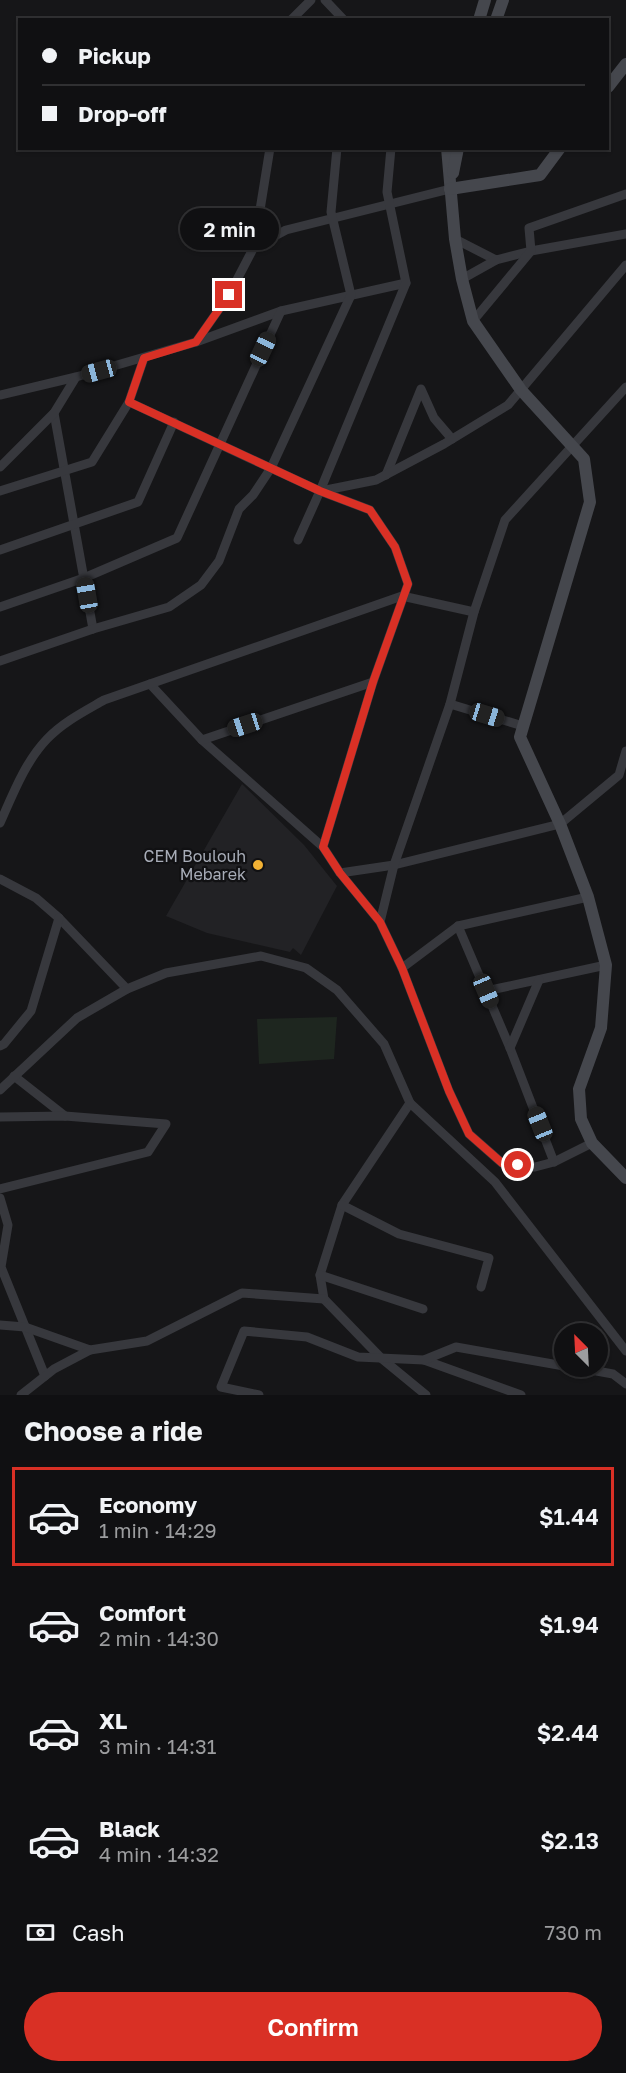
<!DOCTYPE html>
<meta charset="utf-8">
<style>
:root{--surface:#101012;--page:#1e1e20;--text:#f1f3f6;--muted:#9c9d9f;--line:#303032;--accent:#d93025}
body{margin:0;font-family:"Golos Text",sans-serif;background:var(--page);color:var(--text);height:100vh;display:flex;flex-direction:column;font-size:22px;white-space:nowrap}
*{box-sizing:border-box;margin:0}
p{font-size:20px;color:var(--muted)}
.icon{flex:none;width:33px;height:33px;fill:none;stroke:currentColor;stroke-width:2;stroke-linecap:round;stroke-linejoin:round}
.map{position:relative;height:1395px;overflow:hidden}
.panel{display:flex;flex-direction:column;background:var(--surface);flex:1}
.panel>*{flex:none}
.hud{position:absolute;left:18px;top:18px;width:591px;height:132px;border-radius:0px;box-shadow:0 2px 4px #0004,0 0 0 2px var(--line);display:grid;align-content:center;height:132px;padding:0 24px;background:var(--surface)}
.needle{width:39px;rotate:336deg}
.buttons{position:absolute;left:554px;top:1323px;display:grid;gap:12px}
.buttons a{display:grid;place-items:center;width:54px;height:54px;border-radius:50%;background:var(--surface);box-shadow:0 2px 4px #0004,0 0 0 2px var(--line);font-size:30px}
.end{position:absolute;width:27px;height:27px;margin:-14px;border:8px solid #d93025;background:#fff;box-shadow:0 0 0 3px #fff}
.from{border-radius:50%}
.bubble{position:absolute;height:42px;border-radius:21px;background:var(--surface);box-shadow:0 2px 4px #0004,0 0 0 2px var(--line);font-size:20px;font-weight:600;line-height:42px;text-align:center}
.car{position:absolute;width:18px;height:36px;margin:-18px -9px;border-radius:8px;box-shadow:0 0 4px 2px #0007;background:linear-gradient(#222 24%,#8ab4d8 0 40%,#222 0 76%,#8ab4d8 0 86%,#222 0)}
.hud b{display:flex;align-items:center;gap:21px;height:57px;font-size:22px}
.hud b+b{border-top:2px solid var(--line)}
.hud i{width:15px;height:15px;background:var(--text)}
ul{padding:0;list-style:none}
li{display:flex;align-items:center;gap:18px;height:99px;margin:0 12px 9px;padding:0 12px;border:3px solid transparent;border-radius:0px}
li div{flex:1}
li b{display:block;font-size:22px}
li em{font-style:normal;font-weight:600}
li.selected{border-color:var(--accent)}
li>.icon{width:54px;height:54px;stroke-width:1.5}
h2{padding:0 24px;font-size:27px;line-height:72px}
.pay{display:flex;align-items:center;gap:15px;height:66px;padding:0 24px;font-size:22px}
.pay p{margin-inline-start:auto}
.primary-button{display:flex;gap:12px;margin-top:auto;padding:12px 24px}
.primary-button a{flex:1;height:69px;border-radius:36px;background:var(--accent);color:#fff;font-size:24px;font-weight:600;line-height:69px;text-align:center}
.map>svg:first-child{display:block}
.built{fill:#222225}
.green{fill:#1e261f}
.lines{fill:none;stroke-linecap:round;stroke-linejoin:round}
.street{stroke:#37383d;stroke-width:9}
.secondary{stroke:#45474d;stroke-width:12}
.route{stroke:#d93025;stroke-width:8}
.poi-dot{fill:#f2b134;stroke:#111113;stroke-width:2}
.labels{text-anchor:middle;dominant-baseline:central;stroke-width:4.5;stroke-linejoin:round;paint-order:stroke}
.poi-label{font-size:16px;fill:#a8adb8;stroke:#111113;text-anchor:end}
</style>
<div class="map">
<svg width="626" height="1395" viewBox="0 0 626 1395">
<rect width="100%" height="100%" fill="#161618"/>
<polygon class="built" points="242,784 304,845 337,886 301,955 293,948 290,952 207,933 166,916"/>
<polygon class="green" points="337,1017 334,1059 259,1064 257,1019"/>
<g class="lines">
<g class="street">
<polyline points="325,0 344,20"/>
<polyline points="291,20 311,0"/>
<polyline points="455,239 496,260 531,251 626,234"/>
<polyline points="254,247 270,148"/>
<polyline points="462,279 496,260"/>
<polyline points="473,321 531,251 529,228 626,194"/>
<polyline points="196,342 281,311 406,283"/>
<polyline points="0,395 76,377 196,342 229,295 254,247 286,230 450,189"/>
<polyline points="129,402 320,491 370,510 395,547 408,584 373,682 323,847"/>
<polyline points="54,413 93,629"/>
<polyline points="0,467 54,413 76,377"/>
<polyline points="386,475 421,389 434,418 452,439"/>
<polyline points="0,491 92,462 129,402 144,358"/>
<polyline points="321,491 376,480 444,444 508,405 626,265"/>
<polyline points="298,540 320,491 406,283 387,192 391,148"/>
<polyline points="0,550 138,502 174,422"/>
<polyline points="0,607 84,578 177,538 281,311"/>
<polyline points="0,661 93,629 169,607 201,585 219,561 239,509 253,495 271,468 351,295 331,212 337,148"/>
<polyline points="150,684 202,740 323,847 340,873 380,922 402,968 449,1091 469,1134 502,1163 535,1167 554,1162 592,1143"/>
<polyline points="450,704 523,726"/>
<polyline points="202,740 373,682"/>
<path d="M0 823C13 794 25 762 47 739 63 722 85 711 104 700L402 596 474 612"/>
<polyline points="340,873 394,865 560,824 619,775 626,751"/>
<polyline points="0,879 36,898 59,918 127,989"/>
<polyline points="380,922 394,865 450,704 474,612 505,520 626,387"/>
<polyline points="458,926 510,1048 554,1162"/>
<polyline points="402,968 458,926 588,897"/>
<polyline points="486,991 606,965"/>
<polyline points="0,1046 4,1044 31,1011 59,918"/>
<polyline points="510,1048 539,980"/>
<polyline points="14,1076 65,1116"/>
<polyline points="0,1090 77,1018 127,989 166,973 261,956 306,968 337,990 384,1044 410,1103 342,1205 320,1275 324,1299 381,1358 426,1395"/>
<polyline points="410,1103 495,1182 626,1351"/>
<polyline points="0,1117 65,1116 166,1124 148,1152 0,1189"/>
<polyline points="0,1198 8,1225 1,1267 45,1376"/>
<polyline points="342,1205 399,1234 489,1258 481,1287"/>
<polyline points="320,1275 423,1309"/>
<polyline points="0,1325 25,1327 90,1350 147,1341 242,1293 324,1299"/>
<polyline points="424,1360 521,1395"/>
<polyline points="569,1366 613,1374 626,1384"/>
<polyline points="21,1395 54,1369 90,1350"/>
<polyline points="259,1395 221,1387 244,1331 307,1337 358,1357 424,1360 456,1347 564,1366"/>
</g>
<g class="secondary">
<polyline points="479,20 485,0"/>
<polyline points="496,20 503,0"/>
<polyline points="608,87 626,64"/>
<polyline points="447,148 455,239 462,279 473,321 521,390 584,459 590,502 520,737 560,824 588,897 606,965 601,1028 579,1089 581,1119 592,1143 626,1178"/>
<polyline points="453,173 458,148"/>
<polyline points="450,189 540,175 560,148"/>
</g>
</g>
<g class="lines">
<polyline class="route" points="229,295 196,342 144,358 129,402 320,491 370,510 395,547 408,584 373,682 323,847 340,873 380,922 402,968 449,1091 469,1134 502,1163 518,1165"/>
</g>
<circle class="poi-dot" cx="258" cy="865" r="6"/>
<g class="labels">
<g class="poi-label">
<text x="246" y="856">CEM Boulouh<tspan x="246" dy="18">Mebarek</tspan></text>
</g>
</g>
</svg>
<div class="buttons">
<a><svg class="needle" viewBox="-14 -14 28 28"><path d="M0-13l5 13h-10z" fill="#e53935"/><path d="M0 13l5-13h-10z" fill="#9c9d9f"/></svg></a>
</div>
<i class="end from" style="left:518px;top:1165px"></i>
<i class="end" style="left:229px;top:295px"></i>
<div class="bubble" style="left:180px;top:208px;width:99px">2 min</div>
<i class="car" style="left:263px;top:349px;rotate:25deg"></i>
<i class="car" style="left:99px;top:371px;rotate:255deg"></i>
<i class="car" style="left:87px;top:595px;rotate:350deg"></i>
<i class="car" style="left:487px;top:715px;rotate:107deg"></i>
<i class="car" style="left:245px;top:725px;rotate:252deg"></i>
<i class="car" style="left:486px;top:991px;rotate:157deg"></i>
<i class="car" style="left:540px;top:1124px;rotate:338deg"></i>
<div class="hud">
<b><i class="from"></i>Pickup</b>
<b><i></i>Drop-off</b>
</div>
</div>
<section class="panel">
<h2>Choose a ride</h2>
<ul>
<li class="selected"><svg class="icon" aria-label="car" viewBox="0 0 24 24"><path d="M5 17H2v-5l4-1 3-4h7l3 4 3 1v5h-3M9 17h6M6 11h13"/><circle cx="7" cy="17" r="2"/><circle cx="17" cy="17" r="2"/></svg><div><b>Economy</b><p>1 min · 14:29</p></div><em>$1.44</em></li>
<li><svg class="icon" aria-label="car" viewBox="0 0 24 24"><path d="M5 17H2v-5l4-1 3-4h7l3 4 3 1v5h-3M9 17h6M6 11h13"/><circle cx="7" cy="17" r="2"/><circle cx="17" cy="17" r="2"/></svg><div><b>Comfort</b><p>2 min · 14:30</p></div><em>$1.94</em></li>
<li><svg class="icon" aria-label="car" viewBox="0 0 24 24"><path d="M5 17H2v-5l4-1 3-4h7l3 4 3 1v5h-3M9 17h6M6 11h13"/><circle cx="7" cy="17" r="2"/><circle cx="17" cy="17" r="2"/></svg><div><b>XL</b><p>3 min · 14:31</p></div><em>$2.44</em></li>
<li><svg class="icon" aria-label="car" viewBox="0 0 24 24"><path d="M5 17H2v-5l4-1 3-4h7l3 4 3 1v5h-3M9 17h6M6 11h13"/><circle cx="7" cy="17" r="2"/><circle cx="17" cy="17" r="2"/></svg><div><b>Black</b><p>4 min · 14:32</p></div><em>$2.13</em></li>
</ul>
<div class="pay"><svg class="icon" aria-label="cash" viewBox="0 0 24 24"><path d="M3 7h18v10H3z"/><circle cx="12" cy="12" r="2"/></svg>Cash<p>730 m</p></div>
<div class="primary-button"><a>Confirm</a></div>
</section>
